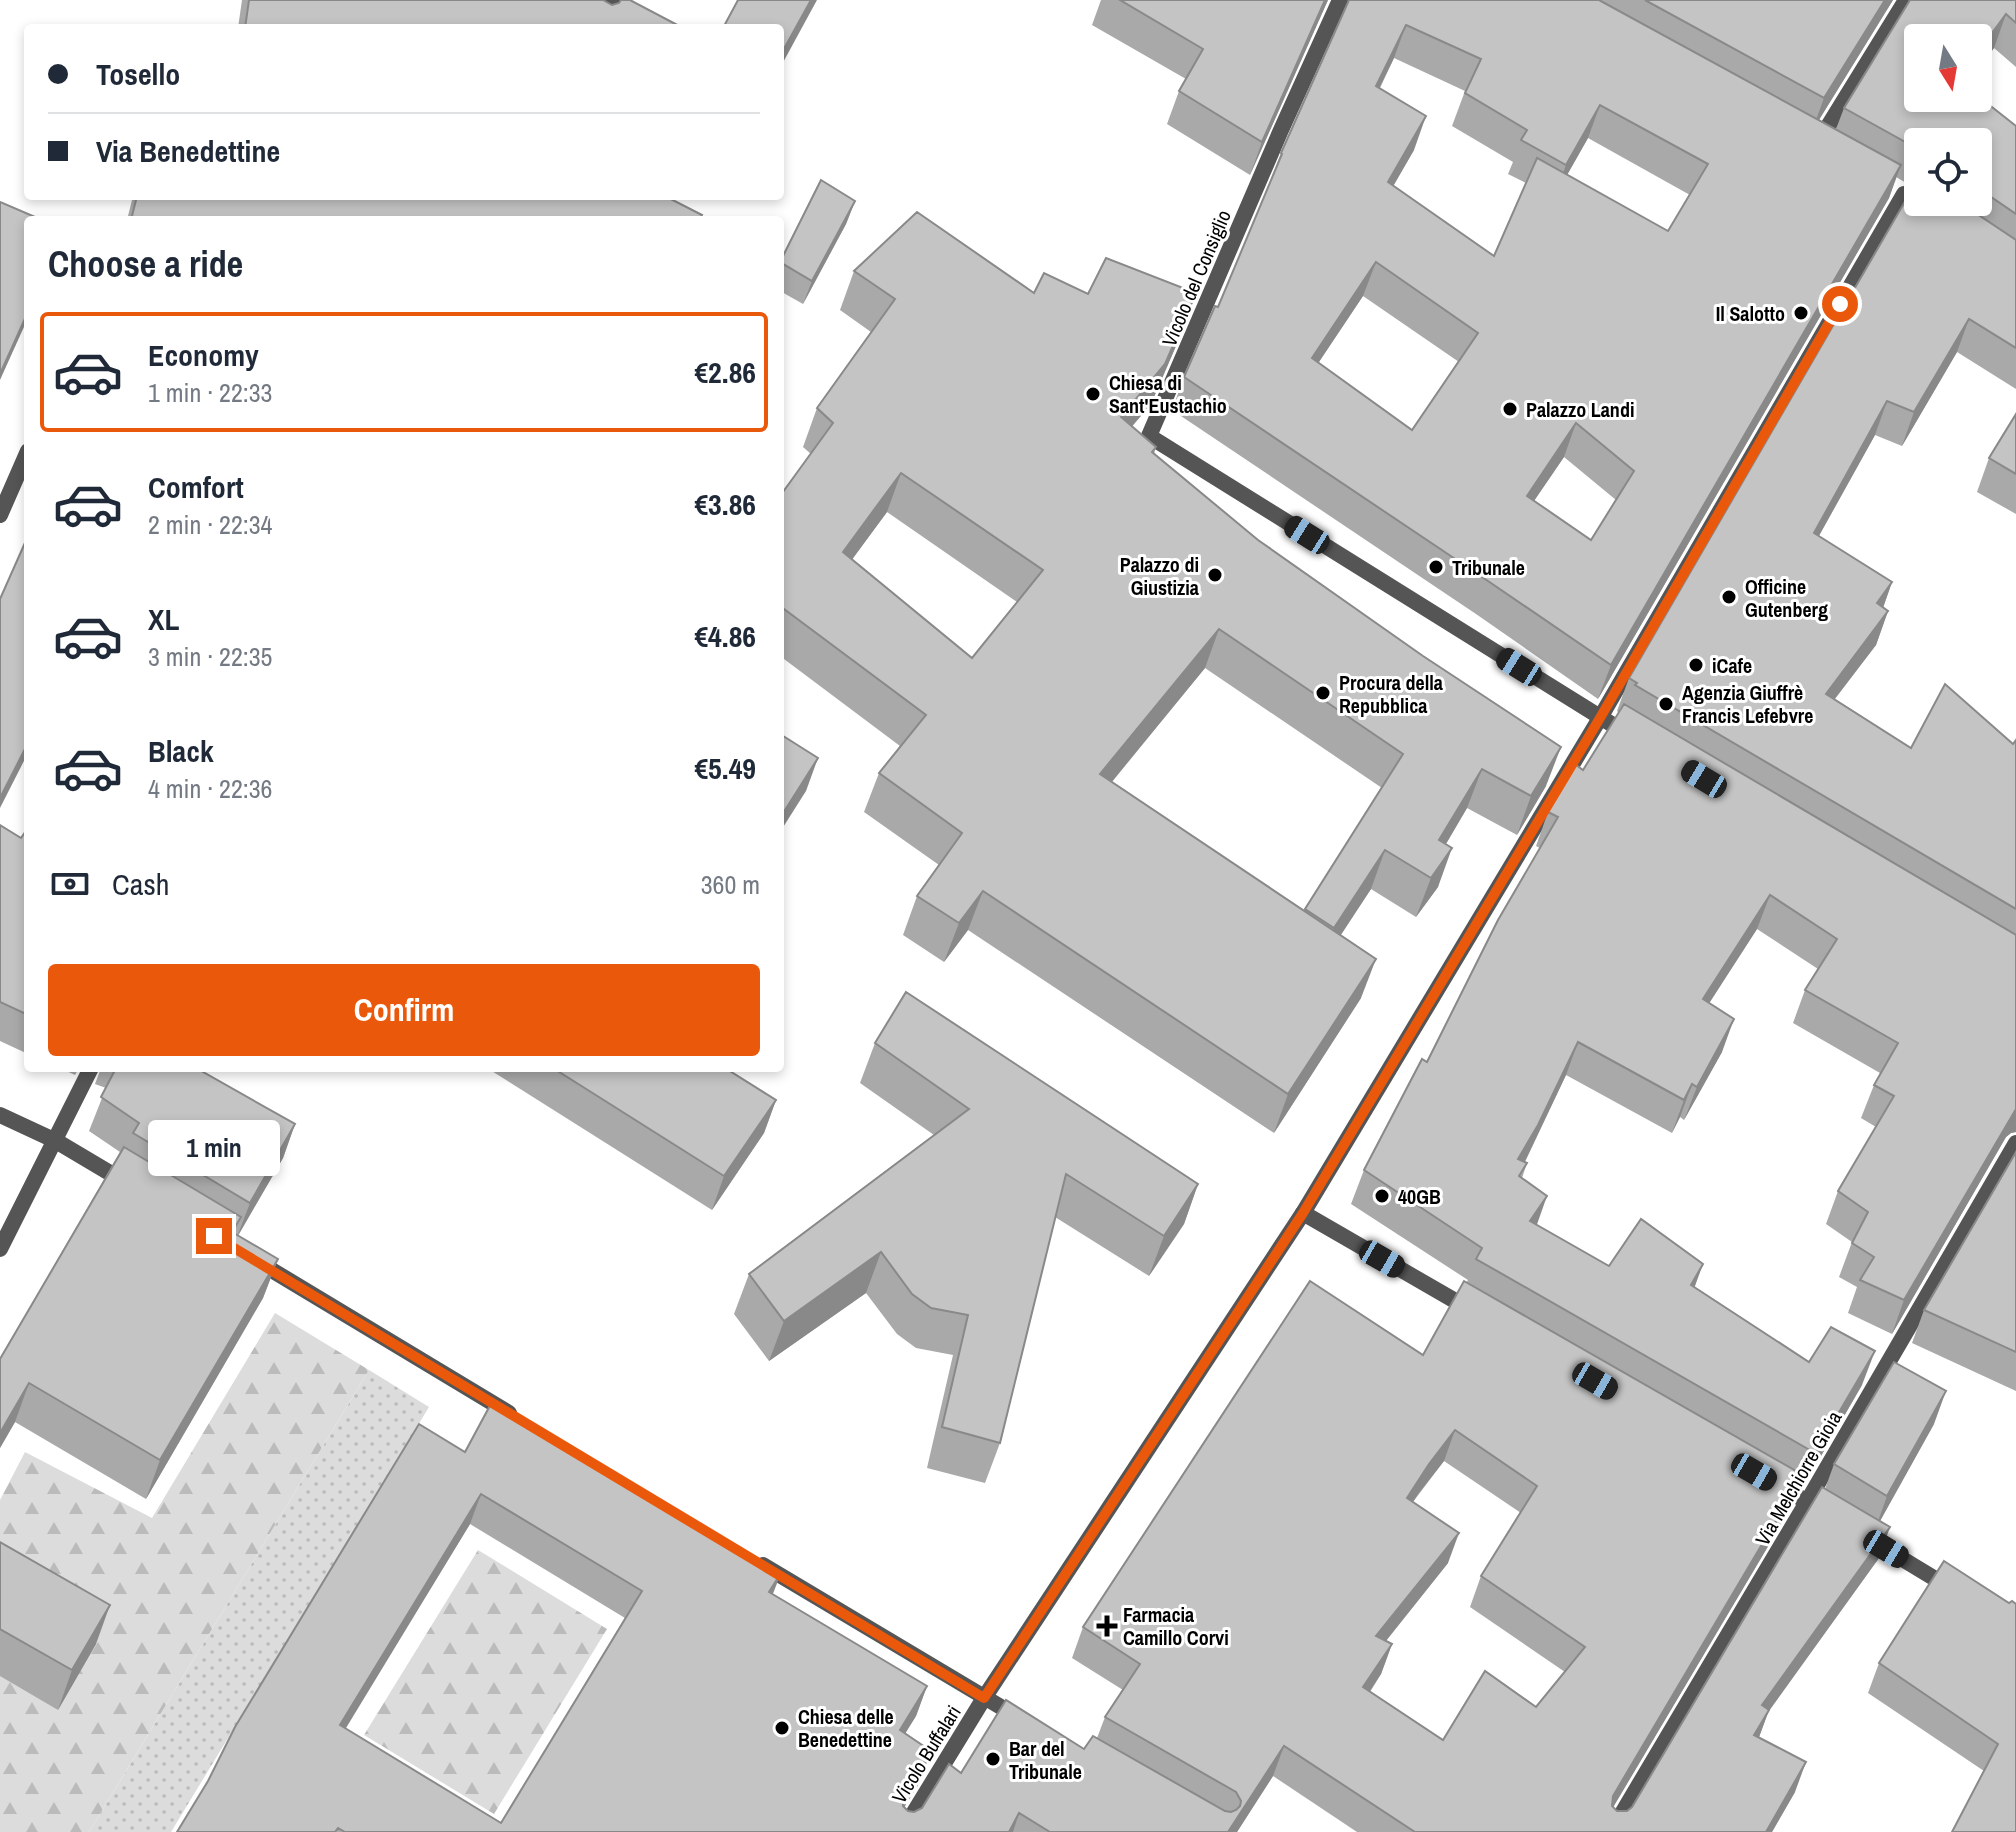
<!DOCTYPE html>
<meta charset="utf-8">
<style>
:root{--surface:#fff;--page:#f6f6f7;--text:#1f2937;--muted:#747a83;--line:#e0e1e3;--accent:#ea580c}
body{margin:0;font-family:"Archivo Narrow",sans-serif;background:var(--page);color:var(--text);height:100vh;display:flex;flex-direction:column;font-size:30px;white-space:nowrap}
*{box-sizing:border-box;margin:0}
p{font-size:26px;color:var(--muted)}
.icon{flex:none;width:44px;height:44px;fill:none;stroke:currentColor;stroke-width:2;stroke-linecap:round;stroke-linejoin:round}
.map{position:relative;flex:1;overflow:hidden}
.drawer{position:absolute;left:24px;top:216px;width:760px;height:856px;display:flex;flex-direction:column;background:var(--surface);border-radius:8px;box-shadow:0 4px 12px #0003}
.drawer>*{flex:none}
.banner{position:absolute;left:24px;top:24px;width:760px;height:176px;border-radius:8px;box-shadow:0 4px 12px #0003;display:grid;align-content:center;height:176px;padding:0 24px;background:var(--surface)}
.needle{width:52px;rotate:169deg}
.controls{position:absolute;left:1904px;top:24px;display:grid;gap:16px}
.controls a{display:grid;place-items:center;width:88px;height:88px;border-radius:8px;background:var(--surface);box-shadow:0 4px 12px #0003;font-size:40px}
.end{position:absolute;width:36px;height:36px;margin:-18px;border:10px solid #ea580c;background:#fff;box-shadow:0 0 0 4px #fff}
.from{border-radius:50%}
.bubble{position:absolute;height:56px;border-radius:8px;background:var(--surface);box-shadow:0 4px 12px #0003;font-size:26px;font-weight:700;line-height:56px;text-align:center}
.car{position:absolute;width:24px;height:48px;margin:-24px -12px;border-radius:10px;box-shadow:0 0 6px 2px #0007;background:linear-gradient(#222 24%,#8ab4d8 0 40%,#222 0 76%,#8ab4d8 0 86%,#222 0)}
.banner b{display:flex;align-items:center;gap:28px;height:76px;font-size:30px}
.banner b+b{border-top:2px solid var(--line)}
.banner i{width:20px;height:20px;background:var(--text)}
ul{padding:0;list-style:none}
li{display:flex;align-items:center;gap:24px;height:120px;margin:0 16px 12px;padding:0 8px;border:4px solid transparent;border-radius:8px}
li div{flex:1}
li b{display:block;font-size:30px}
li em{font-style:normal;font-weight:700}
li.selected{border-color:var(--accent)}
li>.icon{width:72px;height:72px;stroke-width:1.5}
h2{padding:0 24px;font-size:36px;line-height:96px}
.pay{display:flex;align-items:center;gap:20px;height:88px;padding:0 24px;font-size:30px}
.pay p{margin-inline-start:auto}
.primary-button{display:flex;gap:16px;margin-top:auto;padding:16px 24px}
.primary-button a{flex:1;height:92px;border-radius:8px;background:var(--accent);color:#fff;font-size:32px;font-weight:700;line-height:92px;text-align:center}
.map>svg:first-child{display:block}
.grass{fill:url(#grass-dots)}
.forest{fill:url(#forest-firs)}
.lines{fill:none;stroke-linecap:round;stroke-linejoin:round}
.minor{stroke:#555;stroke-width:16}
.wall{fill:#a9a9a9;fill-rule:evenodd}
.shaded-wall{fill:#898989}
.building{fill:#c4c4c4;stroke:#898989;stroke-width:2;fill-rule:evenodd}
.route{stroke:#ea580c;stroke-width:10}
.poi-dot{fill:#000;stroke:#fff;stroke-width:3}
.labels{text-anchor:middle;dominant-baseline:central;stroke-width:6;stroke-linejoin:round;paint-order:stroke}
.street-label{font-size:20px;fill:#000;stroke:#fff}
.poi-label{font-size:20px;font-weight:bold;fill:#000;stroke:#fff;text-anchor:start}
</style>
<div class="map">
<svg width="2016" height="1832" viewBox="0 0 2016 1832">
<defs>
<pattern id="grass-dots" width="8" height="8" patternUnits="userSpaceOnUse" patternTransform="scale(2)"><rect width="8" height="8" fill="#dcdcdc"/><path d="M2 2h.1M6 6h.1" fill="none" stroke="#bbb" stroke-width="1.8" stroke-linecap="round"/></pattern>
<pattern id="forest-firs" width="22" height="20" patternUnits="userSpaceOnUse" patternTransform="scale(2)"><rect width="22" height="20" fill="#dcdcdc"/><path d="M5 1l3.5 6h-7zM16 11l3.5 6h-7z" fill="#bbb"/></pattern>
</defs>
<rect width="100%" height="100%" fill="#fff"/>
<polygon class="grass" points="369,1370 429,1407 171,1832 89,1832"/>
<g class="forest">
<polygon points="275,1313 369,1370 89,1832 0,1832 0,1500 25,1452 152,1518"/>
<polygon points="478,1550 607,1629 494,1814 364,1735"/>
</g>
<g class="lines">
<g class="minor">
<polyline points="1340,0 1281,130 1149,436 1629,735"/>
<polyline points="600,28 614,0"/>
<polyline points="1819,141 1906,0"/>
<polyline points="0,515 28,451"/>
<polyline points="0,1115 56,1141 125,1182"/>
<polyline points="1303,1213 1471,1310"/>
<polyline points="0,1249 91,1068"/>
<polyline points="255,1260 509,1413"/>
<polyline points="1780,1486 1829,1515"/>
<polyline points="1866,1537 1952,1589"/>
<polyline points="763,1565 1021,1719"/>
<polyline points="902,1832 984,1698 1303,1213 1600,718 1904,194"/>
<polyline points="1611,1832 1807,1502 2016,1143"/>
</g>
</g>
<g class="wall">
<polygon points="242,0 603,0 612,5 683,28 238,28"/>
<polygon points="1101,0 1328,0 1250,175 1167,124 1179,91 1186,79 1092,25"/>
<path d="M1349 0H1893L1819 120 1836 129 1844 108 2016 0V67L1994 48 1978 69V38L1918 98 2016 126V389L1957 352 1902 446 1875 435 1819 536 1892 582 1883 608 1888 611 1876 645 1835 699 1911 748 2013 744 2016 740V1132L2011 1133 2006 1137 1892 1334 1848 1313 1857 1287 1839 1277 1852 1242 1826 1224 1838 1191 1876 1127 1861 1118 1874 1085 1880 1073 1793 1023 1805 990 1818 969 1757 929 1709 1003 1722 1052 1684 1120 1680 1117 1672 1133 1566 1075 1525 1162 1527 1163 1522 1178 1537 1225 1609 1266 1695 1287 1809 1362 1862 1385 1803 1487 1799 1485 1792 1506 1613 1807 1617 1811H1627L1632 1807 1825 1489 1834 1464 1934 1424 1880 1521 1879 1558 1769 1710 1759 1737 1795 1792 1772 1832H1357L1273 1776 1237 1832H177L465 1452 773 1594 927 1686 916 1716 905 1733 920 1782 904 1807 908 1811 914 1812 922 1808 961 1773 1084 1749 1097 1738 1105 1717 1123 1690 1072 1658 1083 1627 1423 1355 1468 1280 1351 1204 1364 1170 1427 1062 1540 848 1536 846 1548 812 1583 770 1619 713 1617 711 1629 678 1913 187 1896 177 1889 198 1598 699 1476 614 1172 410 1184 377 1218 307 1269 184 1281 153ZM1394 58 1465 91 1452 126 1513 162 1508 174 1526 183 1494 256 1393 186 1414 150 1380 88ZM1588 138 1690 195 1668 231 1567 175ZM1918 142H1978V202H1918ZM1363 296 1459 362 1412 430 1318 363ZM1564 457 1616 500 1591 540 1534 501ZM1444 1461 1521 1513 1481 1576 1470 1607 1565 1672 1536 1707 1443 1740 1370 1692 1381 1674 1392 1644 1386 1641 1448 1563 1413 1502ZM470 1524 625 1618 501 1823 345 1728Z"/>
<polygon points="133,196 514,196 702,215 700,220 127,220"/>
<polygon points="855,201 846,224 803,304 780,291 780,262"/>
<path d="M854 271 1034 293H1196L1182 332 1151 404 1132 426 1156 447 1154 454 1546 786 1517 835 1467 808 1446 844 1438 887 1416 917 1371 889 1340 935 1361 998 1274 1133 968 930 944 962 903 935 917 896 939 865 864 812 879 773 900 746 780 656V496L811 454 803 447 817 408 871 332 840 310ZM887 512 1017 602 972 658 852 559ZM1205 668 1382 788 1304 911 1112 782Z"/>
<polygon points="2016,414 2016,514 1977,492 1989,458"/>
<polygon points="0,825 21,838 28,828 28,1054 0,1041"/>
<polygon points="875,1043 1198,1184 1184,1224 1149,1276 1055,1217 1000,1443 985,1483 927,1468 953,1355 916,1348 897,1334 866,1293 769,1361 734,1314 749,1274 934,1135 860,1083"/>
<polygon points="60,1068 79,1068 75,1075"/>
<polygon points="101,1068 196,1068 295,1124 283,1158 238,1236 278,1259 263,1298 146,1499 15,1422 0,1448 0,1359 120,1152 89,1131 106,1088 95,1084"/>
<polygon points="487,1068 725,1068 776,1100 764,1133 712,1210"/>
<polygon points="2016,1152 2016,1391 1912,1343 1924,1310"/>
<polygon points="0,1542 96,1644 58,1710 0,1676"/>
<polygon points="2009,1603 2016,1832 1984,1771 1868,1693 1879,1663"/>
</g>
<g class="shaded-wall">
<polygon points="811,0 817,0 780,68 780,56"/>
<polygon points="1325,0 1328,0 1250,175 1262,142"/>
<polygon points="1885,0 1893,0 1812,131 1824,98"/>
<polygon points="2006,14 1994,48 1978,69 1978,52"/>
<polygon points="1406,25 1394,58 1364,119 1376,86"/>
<polygon points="1600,105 1588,138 1554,198 1566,165"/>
<polygon points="1426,116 1414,150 1376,216 1388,182"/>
<polygon points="1901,165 1889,198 1598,699 1611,665"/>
<polygon points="855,201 846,224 803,304 812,281"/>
<polygon points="1376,262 1363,296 1299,392 1312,358"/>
<polygon points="1196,293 1182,332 1151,404 1107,456 1121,417"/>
<polygon points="28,312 28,318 0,380 0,374"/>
<polygon points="1969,319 1957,352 1902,446 1914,412"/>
<polygon points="1887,401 1875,435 1802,566 1814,533"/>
<polygon points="1576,423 1564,457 1514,530 1527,496"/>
<polygon points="901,473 887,512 829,591 843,552"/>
<polygon points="1892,582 1880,616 1877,603"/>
<polygon points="1888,611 1876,645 1813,727 1826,694"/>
<polygon points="1219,629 1205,668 1086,813 1100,774"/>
<polygon points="28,743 28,753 0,808 0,798"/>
<polygon points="1561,747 1546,786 1517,835 1531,796"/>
<polygon points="818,758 806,791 780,832 780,818"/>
<polygon points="1482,769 1467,808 1427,876 1439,840"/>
<polygon points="1452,848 1438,887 1416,917 1431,878"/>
<polygon points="1385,850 1371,889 1320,967 1334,928"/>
<polygon points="983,891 968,930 944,962 959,923"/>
<polygon points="1770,895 1757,929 1690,1033 1703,999"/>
<polygon points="1376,959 1361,998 1274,1133 1288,1094"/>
<polygon points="1734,1019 1722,1052 1684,1120 1697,1087"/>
<polygon points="1578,1042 1566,1075 1526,1159 1506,1192 1518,1159"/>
<polygon points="1692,1084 1680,1117 1672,1133 1684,1100"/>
<polygon points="776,1100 764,1133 712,1210 724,1176"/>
<polygon points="2016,1109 2016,1132 2011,1133 2006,1137 1892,1334 1904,1300"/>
<polygon points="295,1124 283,1158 237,1237 250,1203"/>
<polygon points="1198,1184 1184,1224 1149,1276 1164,1236"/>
<polygon points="1547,1196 1535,1230 1530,1221"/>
<polygon points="881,1252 866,1293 769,1361 784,1321"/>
<polygon points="278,1259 263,1298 146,1499 160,1460"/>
<polygon points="1703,1264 1691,1297 1691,1285"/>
<polygon points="1875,1351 1862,1385 1803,1487 1815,1453"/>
<polygon points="29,1383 15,1422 0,1448 0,1433"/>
<polygon points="1946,1391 1934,1424 1875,1530 1887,1496"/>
<polygon points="1455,1430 1444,1461 1418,1494 1396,1528 1407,1498 1429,1464"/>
<polygon points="1803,1475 1792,1506 1602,1826 1613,1796"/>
<polygon points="481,1494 470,1524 329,1756 340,1725"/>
<polygon points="1890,1527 1879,1558 1751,1736 1762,1705"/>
<polygon points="1459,1533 1448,1563 1365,1667 1376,1636"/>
<polygon points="781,1573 769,1604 769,1592"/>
<polygon points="110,1605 96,1644 58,1710 72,1670"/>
<polygon points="1392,1644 1381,1674 1352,1718 1363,1687"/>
<polygon points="927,1686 916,1716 889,1760 900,1730"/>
<polygon points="1769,1710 1758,1740 1754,1735"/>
<polygon points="1284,1746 1273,1776 1237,1832 1228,1832"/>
<polygon points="931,1751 920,1782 892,1827 903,1796"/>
<polygon points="1806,1762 1795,1792 1772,1832 1766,1832"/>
<polygon points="1019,1813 1013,1832 1009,1832"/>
</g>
<g class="building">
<polygon points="249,0 603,0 612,5 619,3 621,0 630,0 683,28 245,28"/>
<polygon points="738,0 811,0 780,56 780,28 723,28"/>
<polygon points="1120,0 1325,0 1262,142 1179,91 1203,49"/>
<path d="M1349 0H1599L1901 165 1611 665 1488 581 1184 377 1215 306 1218 307 1282 154 1281 153ZM1406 25 1481 59 1465 93 1527 130 1521 140 1566 165 1600 105 1708 164 1668 231 1537 158 1494 256 1388 182 1426 116 1376 86ZM1376 262 1478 333 1412 430 1312 358ZM1576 423 1634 471 1591 540 1527 496Z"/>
<polygon points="1645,0 1885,0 1824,98"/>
<polygon points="1910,0 2016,0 2016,23 2006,14 1978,52 1978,38 1918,38 1918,98 1978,98 1978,96 2016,126 2016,214 1978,188 1978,142 1918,142 1918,149 1844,108"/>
<polygon points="1918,179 1918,202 1959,202 2016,240 2016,348 1969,319 1914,412 1887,401 1814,533 1892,582 1877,603 1888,611 1826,694 1911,748 1945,684 2013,744 2016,740 2016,909 1635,685 1637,683 1629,678"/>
<polygon points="821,180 855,201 812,281 780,262"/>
<polygon points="137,196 514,196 520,197 523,196 665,196 702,215 699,220 131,220"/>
<polygon points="0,202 42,220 28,220 28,312 0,374"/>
<path d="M917 212 1034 293 1044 273 1088 294 1106 258 1196 293 1165 364 1121 417 1156 447 1152 452 1258 540 1423 656 1561 747 1531 796 1482 769 1439 840 1452 848 1431 878 1385 850 1334 928 1305 909 1403 754 1219 629 1100 774 1376 959 1288 1094 983 891 959 923 917 896 962 833 879 773 926 715 780 606V496L833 423 817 408 895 299 854 271ZM901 473 1043 570 972 658 843 552Z"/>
<polygon points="2016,414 2016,474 1989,458"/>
<polygon points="28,536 28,743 0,798 0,599"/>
<polygon points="1624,704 2016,935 2016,1109 1904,1300 1860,1280 1874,1257 1852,1243 1868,1212 1838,1191 1894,1096 1874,1085 1898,1043 1805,990 1837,939 1770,895 1703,999 1734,1019 1697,1087 1692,1084 1684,1100 1578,1042 1538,1125 1518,1159 1527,1163 1519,1176 1547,1196 1530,1221 1609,1266 1641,1219 1703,1264 1691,1285 1809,1362 1831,1327 1875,1351 1815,1453 1476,1259 1482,1248 1364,1170 1422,1059 1427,1062 1498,920 1558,817 1548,812 1576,765 1583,770"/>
<polygon points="780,734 818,758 780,818"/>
<polygon points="0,825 21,838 28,828 28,1015 0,1002"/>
<polygon points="906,992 1198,1184 1164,1236 1066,1174 1000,1443 942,1427 968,1315 931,1308 912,1294 881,1252 784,1321 749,1274 969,1109 875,1043"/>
<polygon points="116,1068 196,1068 295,1124 250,1203 133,1133 139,1123 101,1097"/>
<polygon points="553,1068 725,1068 776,1100 724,1176"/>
<polygon points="124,1147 241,1217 232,1232 278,1259 160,1460 29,1383 0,1433 0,1359"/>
<polygon points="2016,1152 2016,1352 1924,1310"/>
<path d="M1310 1281 1423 1355 1464 1281 1803 1475 1613 1796 1612 1806 1617 1811H1627L1632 1807 1822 1487 1890 1527 1762 1705 1769 1710 1754 1735 1806 1762 1766 1832H1415L1284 1746 1228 1832H1050L1019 1813 1009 1832H345L338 1828 335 1832H177L208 1781 235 1727 419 1424 465 1452 493 1400 781 1573 769 1592 927 1686 900 1730 931 1751 903 1796V1806L908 1811 914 1812 922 1808 949 1764 961 1773 1006 1700 1084 1749 1093 1736 1225 1811 1231 1812 1236 1810 1240 1806 1241 1801 1236 1792 1105 1717 1140 1664 1083 1627ZM1455 1430 1537 1486 1481 1576 1585 1647 1536 1707 1485 1671 1443 1740 1363 1687 1392 1644 1376 1636 1459 1533 1407 1498 1429 1464ZM481 1494 642 1591 501 1823 340 1725Z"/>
<polygon points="1894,1362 1946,1391 1887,1496 1834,1464"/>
<polygon points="0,1542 110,1605 72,1670 0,1629"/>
<polygon points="1944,1561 2009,1603 2012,1601 2016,1604 2016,1832 1952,1832 1998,1744 1879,1663"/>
</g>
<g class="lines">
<polyline class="route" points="214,1236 984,1698 1303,1213 1600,718 1840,304"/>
</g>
<g class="poi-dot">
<circle cx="1801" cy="313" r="8"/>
<circle cx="1093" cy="394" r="8"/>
<circle cx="1510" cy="409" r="8"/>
<circle cx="1436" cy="567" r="8"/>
<circle cx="1215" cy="575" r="8"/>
<circle cx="1729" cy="597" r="8"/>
<circle cx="1696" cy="665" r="8"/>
<circle cx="1323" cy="693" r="8"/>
<circle cx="1666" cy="704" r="8"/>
<circle cx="1382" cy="1196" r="8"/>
<path d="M1103 1614h8v8h8v8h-8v8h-8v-8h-8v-8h8z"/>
<circle cx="782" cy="1728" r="8"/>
<circle cx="993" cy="1759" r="8"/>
</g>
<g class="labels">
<g class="street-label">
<text transform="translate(1196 278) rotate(-67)">Vicolo del Consiglio</text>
<text transform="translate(1798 1478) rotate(-60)">Via Melchiorre Gioia</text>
<text transform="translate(926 1754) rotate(-58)">Vicolo Buffalari</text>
</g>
<g class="poi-label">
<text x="1785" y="313" text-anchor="end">Il Salotto</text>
<text x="1109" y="382">Chiesa di<tspan x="1109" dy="23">Sant'Eustachio</tspan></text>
<text x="1526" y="409">Palazzo Landi</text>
<text x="1199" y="564" text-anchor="end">Palazzo di<tspan x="1199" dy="23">Giustizia</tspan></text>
<text x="1452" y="567">Tribunale</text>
<text x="1745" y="586">Officine<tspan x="1745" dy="23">Gutenberg</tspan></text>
<text x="1712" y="665">iCafe</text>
<text x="1339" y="682">Procura della<tspan x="1339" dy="23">Repubblica</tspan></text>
<text x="1682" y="692">Agenzia Giuffrè<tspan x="1682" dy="23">Francis Lefebvre</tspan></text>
<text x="1398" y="1196">40GB</text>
<text x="1123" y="1614">Farmacia<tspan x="1123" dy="23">Camillo Corvi</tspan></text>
<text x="798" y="1716">Chiesa delle<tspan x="798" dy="23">Benedettine</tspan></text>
<text x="1009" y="1748">Bar del<tspan x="1009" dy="23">Tribunale</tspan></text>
</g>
</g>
</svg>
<div class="controls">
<a><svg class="needle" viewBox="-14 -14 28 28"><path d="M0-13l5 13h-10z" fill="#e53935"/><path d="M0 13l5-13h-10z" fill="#747a83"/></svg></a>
<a><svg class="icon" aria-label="locate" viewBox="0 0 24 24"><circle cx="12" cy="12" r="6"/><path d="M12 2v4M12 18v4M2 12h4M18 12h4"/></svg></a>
</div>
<i class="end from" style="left:1840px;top:304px"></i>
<i class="end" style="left:214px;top:1236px"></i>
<div class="bubble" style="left:148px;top:1120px;width:132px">1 min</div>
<i class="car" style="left:1307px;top:535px;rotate:302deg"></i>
<i class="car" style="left:1519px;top:667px;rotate:302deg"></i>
<i class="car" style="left:1704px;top:779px;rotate:301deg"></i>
<i class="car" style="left:1382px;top:1259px;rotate:120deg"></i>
<i class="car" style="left:1595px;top:1381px;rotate:120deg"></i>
<i class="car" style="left:1754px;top:1472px;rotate:120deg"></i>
<i class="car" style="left:1886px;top:1549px;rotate:121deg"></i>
<div class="banner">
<b><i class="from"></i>Tosello</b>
<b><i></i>Via Benedettine</b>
</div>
<section class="drawer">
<h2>Choose a ride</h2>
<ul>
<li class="selected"><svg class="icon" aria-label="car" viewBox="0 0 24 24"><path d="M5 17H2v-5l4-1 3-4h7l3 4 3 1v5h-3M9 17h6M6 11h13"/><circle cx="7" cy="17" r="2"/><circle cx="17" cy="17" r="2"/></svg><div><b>Economy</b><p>1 min · 22:33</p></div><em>€2.86</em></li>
<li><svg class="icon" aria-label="car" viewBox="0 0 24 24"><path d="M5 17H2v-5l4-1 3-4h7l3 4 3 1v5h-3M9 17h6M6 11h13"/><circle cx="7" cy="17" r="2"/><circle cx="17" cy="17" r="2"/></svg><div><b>Comfort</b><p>2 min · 22:34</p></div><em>€3.86</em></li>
<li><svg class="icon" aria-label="car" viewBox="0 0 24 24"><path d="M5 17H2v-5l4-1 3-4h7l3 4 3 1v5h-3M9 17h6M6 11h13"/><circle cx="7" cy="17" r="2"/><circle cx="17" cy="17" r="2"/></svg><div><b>XL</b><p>3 min · 22:35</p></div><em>€4.86</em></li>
<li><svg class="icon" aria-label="car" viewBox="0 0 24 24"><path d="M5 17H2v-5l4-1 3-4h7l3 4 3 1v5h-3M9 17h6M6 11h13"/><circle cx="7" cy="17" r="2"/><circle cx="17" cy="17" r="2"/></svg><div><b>Black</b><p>4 min · 22:36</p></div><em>€5.49</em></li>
</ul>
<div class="pay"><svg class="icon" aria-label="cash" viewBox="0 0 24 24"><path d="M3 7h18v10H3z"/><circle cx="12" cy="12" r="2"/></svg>Cash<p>360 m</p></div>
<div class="primary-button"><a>Confirm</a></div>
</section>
</div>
